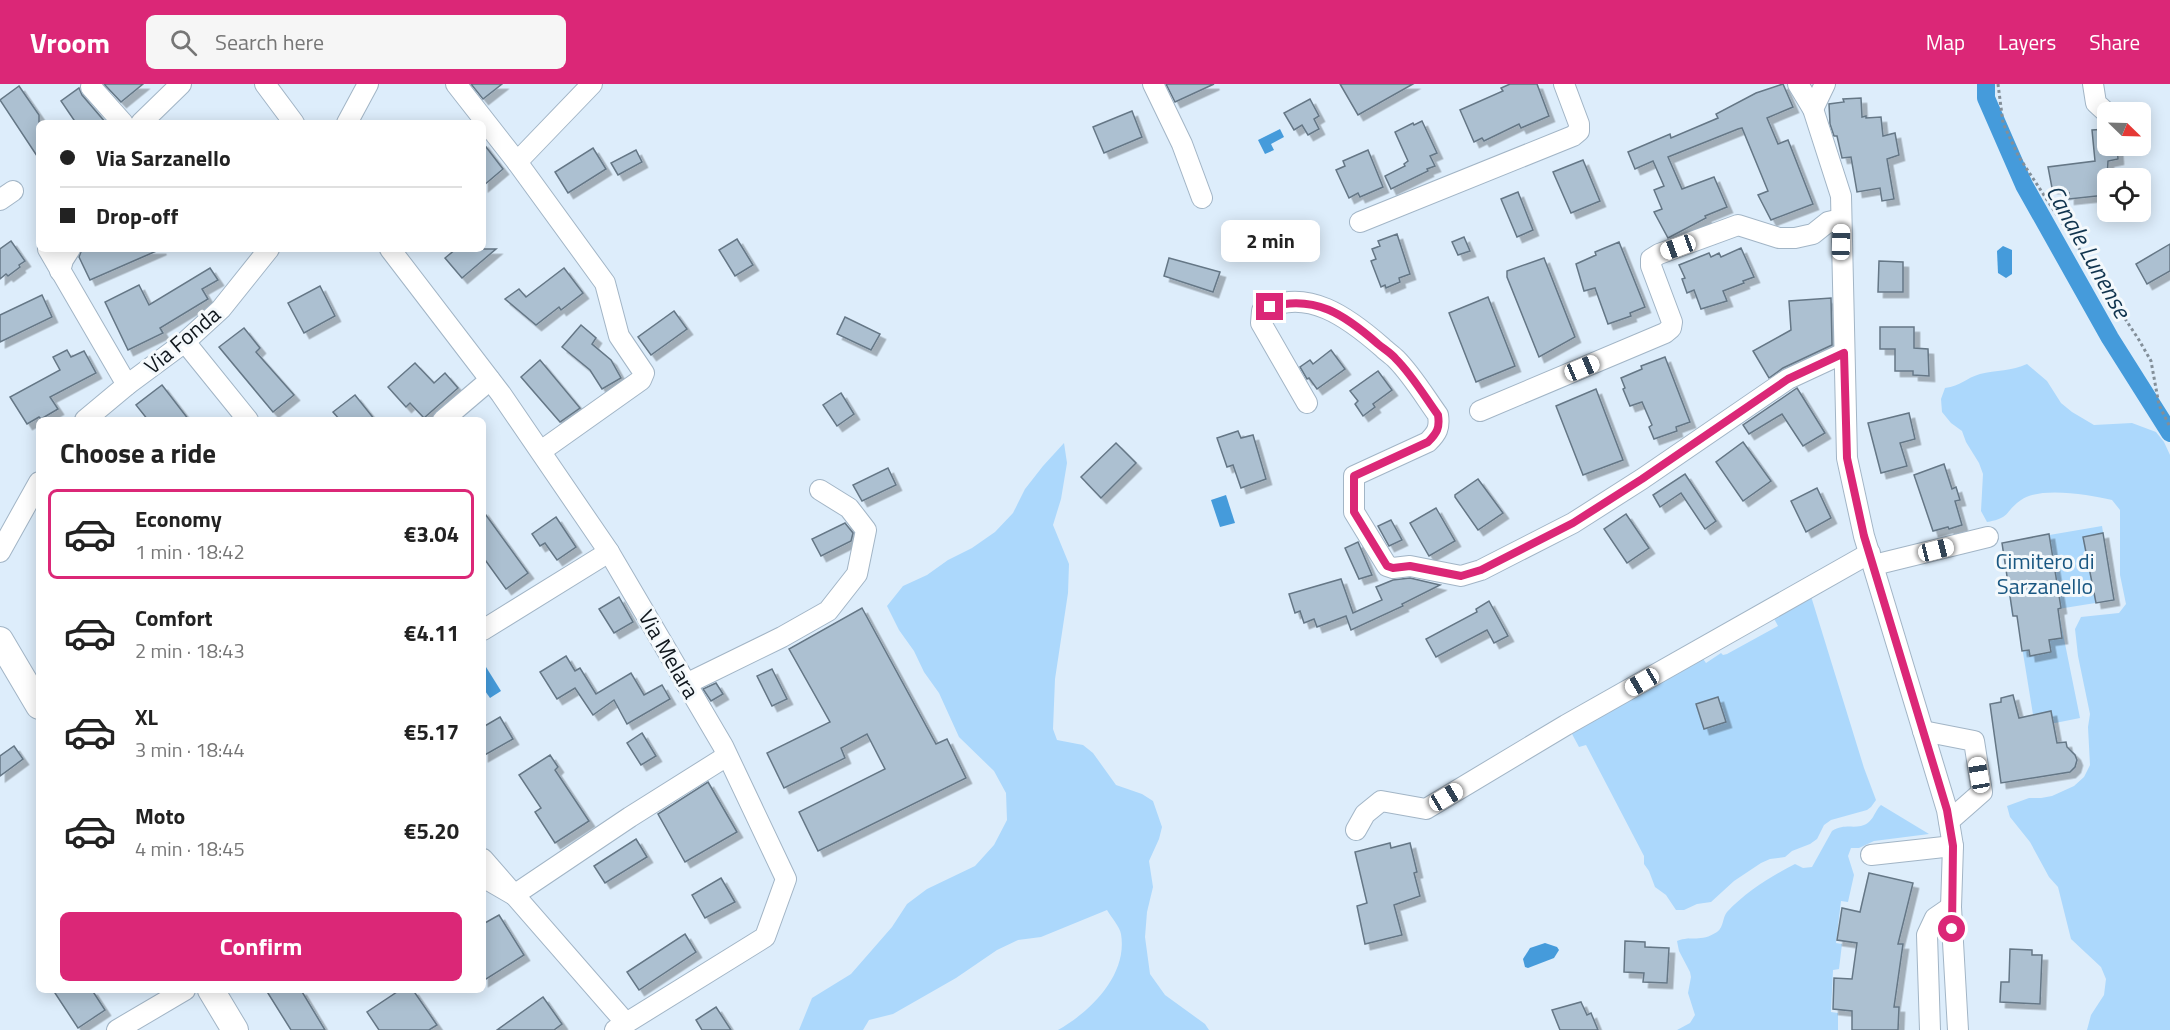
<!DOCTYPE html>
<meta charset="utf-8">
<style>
:root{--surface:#fff;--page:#f6f6f6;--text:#222;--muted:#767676;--line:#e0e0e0;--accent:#db2777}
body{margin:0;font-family:"Titillium Web",sans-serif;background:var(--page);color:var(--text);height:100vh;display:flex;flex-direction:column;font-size:22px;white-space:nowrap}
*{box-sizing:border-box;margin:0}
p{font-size:20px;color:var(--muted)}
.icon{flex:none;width:33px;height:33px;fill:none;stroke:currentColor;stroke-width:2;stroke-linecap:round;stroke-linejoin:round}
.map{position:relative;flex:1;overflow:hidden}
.drawer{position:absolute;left:36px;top:333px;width:450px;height:576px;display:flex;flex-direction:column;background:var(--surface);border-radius:9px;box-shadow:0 3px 15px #0003}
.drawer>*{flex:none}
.top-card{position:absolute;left:36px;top:36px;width:450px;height:132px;border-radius:9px;box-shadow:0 3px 15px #0003;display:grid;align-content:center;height:132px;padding:0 24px;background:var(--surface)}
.needle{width:39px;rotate:113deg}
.tools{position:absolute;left:2097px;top:18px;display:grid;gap:12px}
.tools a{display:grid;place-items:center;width:54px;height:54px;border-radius:9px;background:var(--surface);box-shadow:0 3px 15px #0003;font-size:30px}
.end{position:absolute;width:27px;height:27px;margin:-14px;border:8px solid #db2777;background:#fff;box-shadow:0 0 0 3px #fff}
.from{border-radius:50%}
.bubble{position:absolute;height:42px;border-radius:9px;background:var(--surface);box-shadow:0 3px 15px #0003;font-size:20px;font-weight:700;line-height:42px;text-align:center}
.car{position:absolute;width:18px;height:36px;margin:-18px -9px;border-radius:8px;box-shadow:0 0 4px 2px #0007;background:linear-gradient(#fff 24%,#345 0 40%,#fff 0 76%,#345 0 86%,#fff 0)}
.top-card b{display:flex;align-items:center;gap:21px;height:57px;font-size:22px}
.top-card b+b{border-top:2px solid var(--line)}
.top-card i{width:15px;height:15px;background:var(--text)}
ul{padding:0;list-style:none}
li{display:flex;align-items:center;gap:18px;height:90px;margin:0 12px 9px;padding:0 12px;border:3px solid transparent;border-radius:9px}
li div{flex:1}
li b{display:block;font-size:22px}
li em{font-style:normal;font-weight:700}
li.selected{border-color:var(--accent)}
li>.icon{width:54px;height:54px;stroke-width:1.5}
h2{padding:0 24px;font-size:27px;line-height:72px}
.action{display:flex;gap:12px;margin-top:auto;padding:12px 24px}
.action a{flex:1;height:69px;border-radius:9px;background:var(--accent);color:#fff;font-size:24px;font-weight:700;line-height:69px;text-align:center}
header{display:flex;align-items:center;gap:36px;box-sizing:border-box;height:84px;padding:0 30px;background:var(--accent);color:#fff}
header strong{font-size:28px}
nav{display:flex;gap:33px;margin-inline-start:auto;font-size:21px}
.search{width:420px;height:54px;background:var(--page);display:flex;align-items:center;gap:15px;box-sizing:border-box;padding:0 21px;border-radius:9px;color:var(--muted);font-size:22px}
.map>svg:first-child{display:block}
.green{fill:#acd8fc}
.water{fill:#459bdb}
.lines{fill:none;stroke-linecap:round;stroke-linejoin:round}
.canal{stroke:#459bdb;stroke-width:18}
.building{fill:#acc0d1;stroke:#657786;stroke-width:1.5;filter:url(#shadow)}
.minor-casing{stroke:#a2b5c6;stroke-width:22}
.major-casing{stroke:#a2b5c6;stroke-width:28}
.path{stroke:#838f99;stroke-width:3;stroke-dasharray:3 3;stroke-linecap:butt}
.minor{stroke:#fff;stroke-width:20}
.major{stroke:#fff;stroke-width:26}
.route{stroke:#db2777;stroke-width:8}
.labels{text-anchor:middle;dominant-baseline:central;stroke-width:6;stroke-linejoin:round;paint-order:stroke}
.street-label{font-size:22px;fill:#10171d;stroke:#f4f9fc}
.park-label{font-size:22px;fill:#195782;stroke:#f4f9fc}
.water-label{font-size:24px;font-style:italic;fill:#10344e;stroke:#f4f9fc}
</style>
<header>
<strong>Vroom</strong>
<div class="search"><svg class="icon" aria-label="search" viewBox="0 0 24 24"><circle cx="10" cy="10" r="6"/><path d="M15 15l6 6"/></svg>Search here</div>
<nav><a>Map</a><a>Layers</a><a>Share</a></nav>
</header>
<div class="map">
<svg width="2170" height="946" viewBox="0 0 2170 946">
<defs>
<filter id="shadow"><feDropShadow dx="5.5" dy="5.5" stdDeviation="0" flood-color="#0004"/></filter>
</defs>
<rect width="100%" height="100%" fill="#ddedfb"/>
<g class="green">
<path d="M2027 280 2047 297 2061 319 2072 328 2094 341 2132 339 2156 348 2164 358 2170 371V946H2087L2091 931 2104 911 2106 895 2101 883 2071 855 2058 803 2049 793 2030 758 2010 733 2007 722 2029 714H2041L2052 712 2074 702 2084 693 2090 681 2088 643 2090 630 2078 572 2075 545 2081 533 2119 529 2126 520 2120 491V426L2112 416C2089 411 2041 402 2021 416 2004 428 2011 434 1987 438L1981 427 1983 390 1979 379 1966 358 1962 347 1951 339 1942 328 1941 315 1945 304C1961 302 1966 294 1980 290 1996 286 2012 287 2027 280Z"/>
<path d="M1064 359 1067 379 1061 415 1053 441 1069 480 1068 509 1055 595 1053 645 1057 656 1083 661 1093 669 1116 701 1142 710 1153 717 1162 743 1159 755 1149 777 1153 803 1147 828 1145 853 1150 890 1165 911 1205 940 1209 946H1058C1090 928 1128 891 1121 850 1120 843 1111 833 1107 826L1041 853 1018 856 997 866 956 894 893 930 869 936 863 946H799L812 914 851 890 892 843 907 820 927 805 975 782 994 761 1007 736 1006 709 994 687 959 653 939 609 924 588 914 567 899 546 887 522 903 502 927 491 948 476 972 464 995 448 1013 429 1025 405 1043 382Z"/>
<polygon points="2102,442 2114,516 2058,525 2080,634 2035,643 2017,532 2012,532 2002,459"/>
<polygon points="1810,509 1864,684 1876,716 1871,723 1867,726 1831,736 1824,741 1817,755 1810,760 1792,767 1785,773 1770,775 1761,779 1734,797 1711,818 1697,820 1684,826 1676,826 1666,811 1655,803 1649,787 1644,780 1644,772 1586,661 1579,663 1572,650 1572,646 1701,572 1706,579 1721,569 1723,571 1727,570 1778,542 1771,529"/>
<path d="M1881 721 1929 750 1874 757 1859 764H1851L1848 772 1854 791 1848 818 1841 817 1836 859 1842 860 1839 885 1833 886 1831 928 1838 929V946H1677L1690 939 1695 931 1688 909 1691 893 1690 888 1679 867 1677 857C1692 851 1700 859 1717 848 1724 843 1722 834 1727 828 1747 807 1770 793 1795 780L1803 784 1812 783 1832 747C1844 740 1851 744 1861 742 1874 739 1874 727 1881 721Z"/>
</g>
<g class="water">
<polygon points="1280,45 1284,53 1271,60 1274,66 1265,70 1258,56"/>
<polygon points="2003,162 2012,166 2012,190 2006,194 1998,189 1997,167"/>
<polygon points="1226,411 1235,439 1220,443 1211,416"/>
<polygon points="486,583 501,607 490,614 483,604 483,585"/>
<polygon points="1545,859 1557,863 1559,866 1554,874 1528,884 1525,883 1523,875 1530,864"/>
</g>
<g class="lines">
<polyline class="canal" points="1986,0 1986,14 2024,101 2110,254 2170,349"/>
</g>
<g class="building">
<polygon points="104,0 143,0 121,18"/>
<polygon points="471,0 502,0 483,15"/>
<polygon points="1166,0 1214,0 1175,18"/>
<polygon points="1340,0 1413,0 1358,31"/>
<polygon points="1510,0 1537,0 1549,32 1521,44 1519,40 1484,57 1482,54 1474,58 1460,26 1503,7 1501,4"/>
<polygon points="1783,0 1793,23 1767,34 1778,60 1788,56 1813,120 1771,136 1758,111 1768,107 1742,44 1738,45 1668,73 1682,105 1714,93 1727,123 1705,132 1706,134 1668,154 1654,128 1662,125 1654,106 1664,102 1653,77 1635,85 1628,68 1670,50 1671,54 1718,34 1716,30 1756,9"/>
<polygon points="19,2 39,31 39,75 0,16"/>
<polygon points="79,4 82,11 106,39 76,39 61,17"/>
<polygon points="1861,14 1862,33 1866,32 1866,34 1881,33 1883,52 1895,49 1899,71 1887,75 1894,115 1882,117 1880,104 1857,108 1851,73 1842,74 1837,52 1834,52 1830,40 1829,20 1844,18 1843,15"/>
<polygon points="1310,15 1319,32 1314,35 1319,45 1308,51 1302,41 1294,46 1284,29"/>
<polygon points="1132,27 1142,53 1104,69 1093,43"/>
<polygon points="1422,37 1437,69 1430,72 1435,82 1427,85 1428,87 1391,105 1385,92 1405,82 1404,80 1408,77 1395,48 1413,39 1414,41"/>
<polygon points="2108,45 2108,62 2117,62 2118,75 2108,77 2106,111 2069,115 2069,109 2064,110 2064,104 2052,104 2048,83 2095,77 2092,46"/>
<polygon points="483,59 503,85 483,102"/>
<polygon points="593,64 606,85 568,109 555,88"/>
<polygon points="636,66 642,78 618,91 611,79"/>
<polygon points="1368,66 1383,103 1360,113 1358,109 1349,114 1336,86 1345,82 1343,77"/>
<polygon points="1583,76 1600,117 1571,129 1553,88"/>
<polygon points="1518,108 1533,146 1517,153 1501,115"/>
<polygon points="1397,150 1410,190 1399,194 1400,198 1386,204 1385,201 1381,203 1371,177 1376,175 1372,165 1380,162 1378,157"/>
<polygon points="1464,153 1470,167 1458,171 1452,158"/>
<polygon points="737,155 753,181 735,192 719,166"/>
<polygon points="11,157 25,177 19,181 20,183 8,192 6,190 0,195 0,165"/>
<polygon points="1619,158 1645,223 1630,229 1631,232 1608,240 1595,204 1584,207 1576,180 1596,171 1595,168"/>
<polygon points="2170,160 2170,187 2147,200 2136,180"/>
<polygon points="1741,164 1754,193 1743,197 1744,199 1723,207 1727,217 1701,225 1694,206 1687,209 1682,195 1685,194 1679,181 1709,169 1711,173 1719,169 1721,173"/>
<polygon points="82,165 161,165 90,196 79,173"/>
<polygon points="456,165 496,165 462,194 445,174"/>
<polygon points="1169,174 1220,188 1213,208 1164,192"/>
<polygon points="1544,174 1575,253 1539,273 1507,193 1507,187"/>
<polygon points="1879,177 1903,178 1903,208 1878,208"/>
<polygon points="210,184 218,196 202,205 208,215 160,244 163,249 128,266 105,218 139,201 149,221"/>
<polygon points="564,184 583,209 561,226 559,223 536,241 505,215 519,205 526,213"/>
<polygon points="320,202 335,232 304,249 288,219"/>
<polygon points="42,211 52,233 0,258 0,231"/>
<polygon points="1488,213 1515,282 1476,298 1449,229"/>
<polygon points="1831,214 1832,261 1783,284 1769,294 1753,267 1791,246 1789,217"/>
<polygon points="674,227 687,245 651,271 638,253"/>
<polygon points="845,233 880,250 871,266 837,250"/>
<polygon points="581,241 596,254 592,260 611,276 621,294 602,305 590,286 562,263"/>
<polygon points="1880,243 1914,243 1914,264 1928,265 1929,292 1913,291 1913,287 1895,287 1895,265 1880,265"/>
<polygon points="244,244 260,264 256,268 294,311 273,328 219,263"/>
<polygon points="67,266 71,273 84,267 96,289 50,313 58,325 41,335 39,333 27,340 10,313 60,286 53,273"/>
<polygon points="1331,266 1345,285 1317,305 1309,294 1307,295 1300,283 1310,276 1313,280"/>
<polygon points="1665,273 1690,338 1676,343 1677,347 1654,355 1649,343 1652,341 1642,318 1630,322 1623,305 1625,304 1621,294 1642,285 1641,282"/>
<polygon points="540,276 580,324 560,338 521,293"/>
<polygon points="415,279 434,299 445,289 458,304 424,334 410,319 406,323 388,303"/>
<polygon points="1378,287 1392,306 1373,320 1375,323 1363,332 1355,320 1358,317 1350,307"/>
<polygon points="162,301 189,336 148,336 136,321"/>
<polygon points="1797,304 1825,349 1803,362 1782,330 1749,350 1743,341"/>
<polygon points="1596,305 1623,376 1583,391 1556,322"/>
<polygon points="841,309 854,330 837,342 823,321"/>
<polygon points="355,311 375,336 340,336 333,328"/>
<polygon points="1909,329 1915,355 1900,359 1907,382 1881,389 1868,339"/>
<polygon points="1238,347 1241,354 1253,351 1266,395 1241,404 1233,381 1227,383 1217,354"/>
<polygon points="1743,358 1771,397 1743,417 1716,378"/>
<polygon points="1116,359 1136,379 1101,414 1081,393"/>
<polygon points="1944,380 1952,405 1956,403 1960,416 1955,417 1962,441 1949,445 1948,443 1933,447 1914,391"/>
<polygon points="888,384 896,401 862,417 853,401"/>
<polygon points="1685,390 1716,437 1705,445 1681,409 1660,423 1653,411"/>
<polygon points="1478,395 1503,429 1478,446 1455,413 1455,411"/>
<polygon points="1817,404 1831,434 1806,448 1791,417"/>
<polygon points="1436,424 1455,457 1429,472 1410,439"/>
<polygon points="483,427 528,489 506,505 483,473"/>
<polygon points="1626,430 1649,464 1627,479 1604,445"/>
<polygon points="556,433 576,463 557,476 545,459 540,462 532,450"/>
<polygon points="1391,436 1402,456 1389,462 1378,442"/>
<polygon points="845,439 853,449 851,457 821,472 812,455"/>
<polygon points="2103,449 2114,516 2096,519 2083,453"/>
<polygon points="2049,450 2061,524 2058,525 2062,554 2049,556 2051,568 2030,572 2029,566 2022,567 2017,532 2013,532 2002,459"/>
<polygon points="1358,458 1372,491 1359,495 1345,464"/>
<polygon points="1410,494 1440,501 1402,520 1403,522 1351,546 1346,532 1317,543 1314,535 1304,539 1300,527 1295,529 1289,510 1341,495 1353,529 1382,516 1376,503 1393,496"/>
<polygon points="619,513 633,538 614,549 599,525"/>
<polygon points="1489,517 1508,552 1494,559 1487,546 1436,573 1426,555 1477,528 1476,525"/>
<polygon points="862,524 936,660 947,655 966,694 818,767 799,728 885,685 867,650 841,664 845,674 784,704 767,669 830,638 789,565"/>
<polygon points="566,572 575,587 580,584 596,610 631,589 644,611 662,601 670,615 627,640 614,616 593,631 575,604 557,615 540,588"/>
<polygon points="772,585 787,615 772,622 757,592"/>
<polygon points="716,599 723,610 711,617 703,605"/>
<polygon points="2013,611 2019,634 2051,627 2057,659 2066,658 2067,663 2075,671 2077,676 2075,683 2070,688 2001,699 1990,620 2001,618 2001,614"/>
<polygon points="1718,613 1726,638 1704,645 1696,620"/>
<polygon points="500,633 513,655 483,672 483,643"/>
<polygon points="642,649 656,672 641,681 627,659"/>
<polygon points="14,662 23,675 0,692 0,672"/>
<polygon points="550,671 558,683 555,686 589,737 555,759 535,728 541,724 519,691"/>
<polygon points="708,698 737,748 685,778 658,730"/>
<polygon points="636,755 647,773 605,799 594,782"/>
<polygon points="1390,759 1391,764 1410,759 1417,788 1414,789 1420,812 1394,821 1402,851 1365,860 1357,822 1367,819 1355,768"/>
<polygon points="1869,789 1913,799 1898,860 1903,860 1894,923 1899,923 1898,946 1852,946 1852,927 1833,925 1834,894 1852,895 1857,859 1837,856 1842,824 1860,828"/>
<polygon points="721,794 735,818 705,834 692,811"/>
<polygon points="499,831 524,871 483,897 483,840"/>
<polygon points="685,850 696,868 639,906 627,888"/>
<polygon points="1625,857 1645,858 1645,863 1669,864 1667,899 1643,898 1644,889 1624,888"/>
<polygon points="2010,865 2032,866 2032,871 2042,871 2040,920 2000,918 2001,898 2009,898"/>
<polygon points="53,906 92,906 105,926 78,944"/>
<polygon points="266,906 301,906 325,946 291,946"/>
<polygon points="400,906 413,906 437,941 429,946 379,946 367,928"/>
<polygon points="543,913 562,940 554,946 497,946"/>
<polygon points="1581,918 1587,931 1591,929 1598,946 1560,946 1552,926"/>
<polygon points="716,923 731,946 702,946 696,936"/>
</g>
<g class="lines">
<g class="minor-casing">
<g id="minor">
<polyline points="265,0 294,39"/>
<polyline points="456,0 517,78 605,199 619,252 644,289 641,296 541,367"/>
<polyline points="1153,0 1182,60 1202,114"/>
<polyline points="1798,0 1813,25 1841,112 1847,374 1864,452 1947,726 1953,762 1951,823 1958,946"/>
<polyline points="2093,0 2096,19 2108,30"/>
<polyline points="91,3 123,39"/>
<polyline points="1813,25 1825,0"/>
<polyline points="141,39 181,0"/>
<polyline points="347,39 368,0"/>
<polyline points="517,78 592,0"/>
<polyline points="0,116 13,107"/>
<polyline points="1360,138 1573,52 1579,47 1579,40 1564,0"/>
<polyline points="48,165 127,301"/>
<polyline points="390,165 501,310 609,468 723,662 786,795 765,853 615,946"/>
<polyline points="60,187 63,176 70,165"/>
<polyline points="185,258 248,336"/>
<path d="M1307 319 1261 239 1262 227C1306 201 1350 235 1382 263 1386 267 1392 271 1396 275 1412 291 1425 313 1438 331 1440 344 1437 349 1428 358L1354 392V428L1387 482 1393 484 1410 482 1461 492 1481 486 1573 439 1642 395 1788 295 1844 269"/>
<polyline points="1480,327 1665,249 1671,244 1672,238 1651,182 1651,175 1659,170 1738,141 1779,154 1795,154 1813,150 1828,138 1841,135"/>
<polyline points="85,336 127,301 185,258 221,225 269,165"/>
<polyline points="443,336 490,296"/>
<polyline points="0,468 39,398"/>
<polyline points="1874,481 1988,453"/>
<polyline points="483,546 609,468"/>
<polyline points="686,600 782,553 828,527 857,490 866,446 849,424 820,406"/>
<polyline points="1923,647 1974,657 1982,708 1949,737"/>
<polyline points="1356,746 1365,730 1381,717 1426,725 1566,641 1870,469"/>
<polyline points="1871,771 1953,762"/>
<polyline points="483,775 626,939"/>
<polyline points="483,793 514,811 630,733 727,672"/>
<polyline points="117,946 185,906"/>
<polyline points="1930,946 1927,851 1935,834 1951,823"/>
</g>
</g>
<g class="major-casing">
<g id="major">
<polyline points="0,556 39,622"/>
<polyline points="211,906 235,946"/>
</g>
</g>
<polyline class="path" points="1998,0 2003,39 2019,73 2139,256 2151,277 2159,321 2170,343"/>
<use href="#minor" class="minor"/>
<use href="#major" class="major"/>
</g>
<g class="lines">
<path class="route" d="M1270 223C1315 210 1345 231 1378 260 1384 265 1391 269 1396 275 1412 291 1425 313 1438 331 1440 344 1437 349 1428 358L1354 392V428L1387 482 1393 484 1410 482 1461 492 1481 486 1573 439 1642 395 1788 295 1844 269 1847 374 1864 452 1947 726 1953 762 1952 845"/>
</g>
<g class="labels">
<g class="street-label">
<text transform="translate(182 256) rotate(-40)">Via Fonda</text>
<text transform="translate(669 570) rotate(60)">Via Melara</text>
</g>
<g class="park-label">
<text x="2045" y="477">Cimitero di<tspan x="2045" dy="25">Sarzanello</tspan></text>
</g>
<g class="water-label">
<text transform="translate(2089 167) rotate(61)">Canale Lunense</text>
</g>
</g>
</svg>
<div class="tools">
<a><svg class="needle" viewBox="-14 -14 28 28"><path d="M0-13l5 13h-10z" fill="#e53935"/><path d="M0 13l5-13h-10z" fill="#767676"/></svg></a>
<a><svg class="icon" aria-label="locate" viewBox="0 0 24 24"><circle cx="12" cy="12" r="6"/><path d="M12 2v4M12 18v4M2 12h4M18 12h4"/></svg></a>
</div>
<i class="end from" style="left:1952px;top:845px"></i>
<i class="end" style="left:1270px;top:223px"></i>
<div class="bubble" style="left:1221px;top:136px;width:99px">2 min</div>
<i class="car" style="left:1841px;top:158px;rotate:1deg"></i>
<i class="car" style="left:1678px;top:163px;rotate:250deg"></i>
<i class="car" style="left:1582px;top:284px;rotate:67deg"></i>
<i class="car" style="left:1936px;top:466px;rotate:76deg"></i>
<i class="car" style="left:1642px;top:598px;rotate:240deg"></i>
<i class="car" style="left:1979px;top:691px;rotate:350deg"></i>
<i class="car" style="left:1446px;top:713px;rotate:59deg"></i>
<div class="top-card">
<b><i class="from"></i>Via Sarzanello</b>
<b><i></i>Drop-off</b>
</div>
<section class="drawer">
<h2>Choose a ride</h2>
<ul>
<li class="selected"><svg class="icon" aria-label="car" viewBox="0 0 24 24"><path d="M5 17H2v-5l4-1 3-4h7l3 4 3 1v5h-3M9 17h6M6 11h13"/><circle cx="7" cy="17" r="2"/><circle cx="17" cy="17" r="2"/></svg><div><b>Economy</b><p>1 min · 18:42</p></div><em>€3.04</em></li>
<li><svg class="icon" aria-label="car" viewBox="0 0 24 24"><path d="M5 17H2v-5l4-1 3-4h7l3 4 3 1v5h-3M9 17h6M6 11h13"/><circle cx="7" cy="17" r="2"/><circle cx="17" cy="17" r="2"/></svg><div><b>Comfort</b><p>2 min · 18:43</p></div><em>€4.11</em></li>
<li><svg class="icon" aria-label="car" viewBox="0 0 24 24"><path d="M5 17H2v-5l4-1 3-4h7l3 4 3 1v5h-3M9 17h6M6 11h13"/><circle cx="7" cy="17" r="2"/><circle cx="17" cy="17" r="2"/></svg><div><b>XL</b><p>3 min · 18:44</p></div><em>€5.17</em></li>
<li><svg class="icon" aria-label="car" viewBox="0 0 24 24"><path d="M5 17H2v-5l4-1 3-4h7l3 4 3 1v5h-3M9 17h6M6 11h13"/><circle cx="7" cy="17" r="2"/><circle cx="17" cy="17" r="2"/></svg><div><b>Moto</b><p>4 min · 18:45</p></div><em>€5.20</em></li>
</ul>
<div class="action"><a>Confirm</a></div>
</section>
</div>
